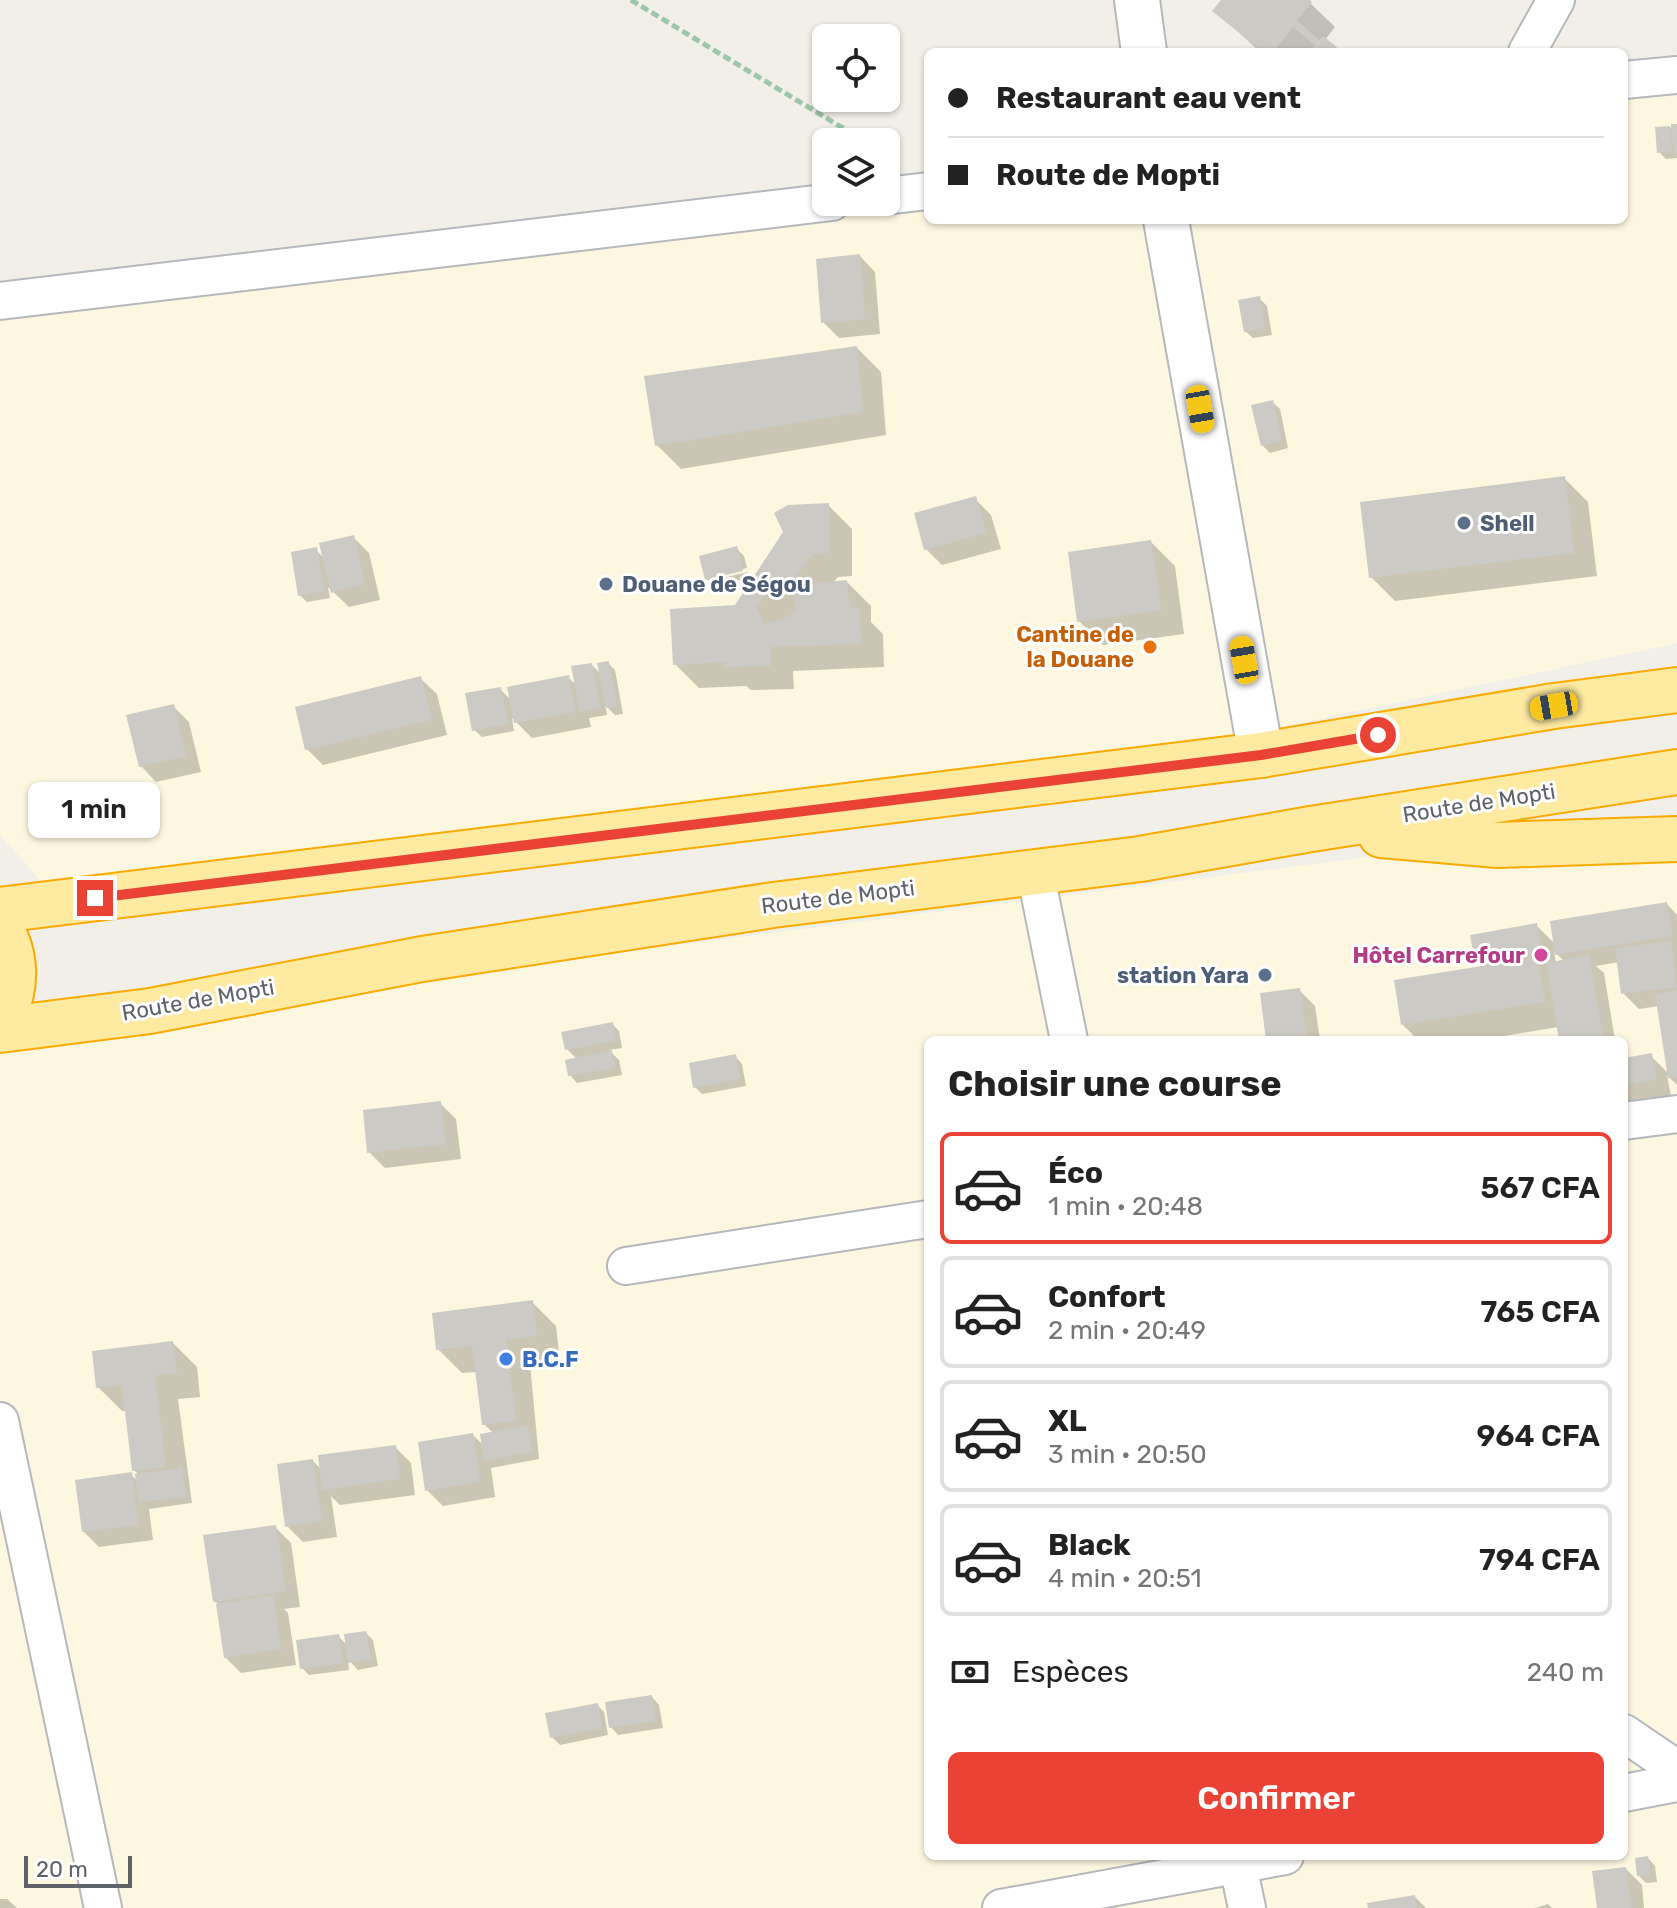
<!DOCTYPE html>
<html lang="fr">
<meta charset="utf-8">
<style>
:root{--surface:#fff;--page:#f6f6f6;--text:#222;--muted:#767676;--line:#e0e0e0;--accent:#ea4335}
body{margin:0;font-family:Rubik,sans-serif;background:var(--page);color:var(--text);height:100vh;display:flex;flex-direction:column;font-size:30px;white-space:nowrap}
*{box-sizing:border-box;margin:0}
p{font-size:26px;color:var(--muted)}
.icon{flex:none;width:44px;height:44px;fill:none;stroke:currentColor;stroke-width:2;stroke-linecap:round;stroke-linejoin:round}
.map{position:relative;flex:1;overflow:hidden}
.side{position:absolute;left:924px;top:1036px;width:704px;height:824px;display:flex;flex-direction:column;background:var(--surface);border-radius:12px;box-shadow:0 2px 6px #0004}
.side>*{flex:none}
.guide{position:absolute;left:924px;top:48px;width:704px;height:176px;border-radius:12px;box-shadow:0 2px 6px #0004;display:grid;align-content:center;height:176px;padding:0 24px;background:var(--surface)}
.fabs{position:absolute;left:812px;top:24px;display:grid;gap:16px}
.fabs a{display:grid;place-items:center;width:88px;height:88px;border-radius:12px;background:var(--surface);box-shadow:0 2px 6px #0004;font-size:40px}
.scale{position:absolute;left:24px;bottom:20px;width:108px;box-sizing:border-box;padding-left:8px;border:4px solid #5f6368;border-top:0;font-size:22px;line-height:28px;white-space:nowrap;color:#5f6368;-webkit-text-stroke:6px #fff;paint-order:stroke}
.end{position:absolute;width:36px;height:36px;margin:-18px;border:10px solid #ea4335;background:#fff;box-shadow:0 0 0 4px #fff}
.from{border-radius:50%}
.bubble{position:absolute;height:56px;border-radius:12px;background:var(--surface);box-shadow:0 2px 6px #0004;font-size:26px;font-weight:600;line-height:56px;text-align:center}
.car{position:absolute;width:24px;height:48px;margin:-24px -12px;border-radius:10px;box-shadow:0 0 6px 2px #0007;background:linear-gradient(#f5c518 24%,#345 0 40%,#f5c518 0 76%,#345 0 86%,#f5c518 0)}
.guide b{display:flex;align-items:center;gap:28px;height:76px;font-size:30px}
.guide b+b{border-top:2px solid var(--line)}
.guide i{width:20px;height:20px;background:var(--text)}
ul{padding:0;list-style:none}
li{display:flex;align-items:center;gap:24px;height:112px;margin:0 16px 12px;padding:0 8px;border:4px solid var(--line);border-radius:12px}
li div{flex:1}
li b{display:block;font-size:30px}
li em{font-style:normal;font-weight:600}
li.on{border-color:var(--accent)}
li>.icon{width:72px;height:72px;stroke-width:1.5}
h2{padding:0 24px;font-size:36px;line-height:96px}
.pay{display:flex;align-items:center;gap:20px;height:88px;padding:0 24px;font-size:30px}
.pay p{margin-inline-start:auto}
.button{display:flex;gap:16px;margin-top:auto;padding:16px 24px}
.button a{flex:1;height:92px;border-radius:12px;background:var(--accent);color:#fff;font-size:32px;font-weight:600;line-height:92px;text-align:center}
.map>svg:first-child{display:block}
.commercial{fill:#fef7e0;fill-rule:evenodd}
.shadow{fill:#0003;fill-rule:evenodd}
.building{fill:#cccac5}
.lines{fill:none;stroke-linecap:round;stroke-linejoin:round}
.minor-casing{stroke:#b5b8bc;stroke-width:40}
.tertiary-casing{stroke:#b5b8bc;stroke-width:48}
.trunk-casing{stroke:#f9ab00;stroke-width:48}
.path{stroke:#9cc7a9;stroke-width:5;stroke-dasharray:8 4;stroke-linecap:butt}
.minor{stroke:#fff;stroke-width:36}
.tertiary{stroke:#fff;stroke-width:44}
.trunk{stroke:#feeaa1;stroke-width:44}
.route{stroke:#ea4335;stroke-width:10}
.service-dot{fill:#5c6f8a;stroke:#fff;stroke-width:3}
.food-dot{fill:#e8710a;stroke:#fff;stroke-width:3}
.hotel-dot{fill:#d1479c;stroke:#fff;stroke-width:3}
.shop-dot{fill:#3f7fe0;stroke:#fff;stroke-width:3}
.labels{text-anchor:middle;dominant-baseline:central;stroke-width:6;stroke-linejoin:round;paint-order:stroke}
.service-label{font-size:22px;font-weight:bold;fill:#4e5e75;stroke:#fff;text-anchor:start}
.food-label{font-size:22px;font-weight:bold;fill:#c56008;stroke:#fff;text-anchor:end}
.street-label{font-size:22px;fill:#5f6368;stroke:#fff}
.hotel-label{font-size:22px;font-weight:bold;fill:#b23c85;stroke:#fff;text-anchor:end}
.shop-label{font-size:22px;font-weight:bold;fill:#366cbe;stroke:#fff;text-anchor:start}
</style>
<div class="map">
<svg width="1677" height="1908" viewBox="0 0 1677 1908">
<rect width="100%" height="100%" fill="#f1efe8"/>
<g class="commercial">
<polygon points="1677,75 1677,643 1266,730 79,923 0,835 0,301 832,202 886,202 928,191 928,220 1624,220 1624,80"/>
<path d="M1677 832V1908H0V1031L1550 834ZM928 1040H1624V1856H928Z"/>
</g>
<g class="shadow">
<polygon points="1223,0 1307,0 1335,27 1325,40 1339,52 1260,52 1215,10"/>
<polygon points="1677,127 1677,158 1666,159 1659,152 1657,129"/>
<polygon points="860,256 875,272 880,334 839,338 823,322"/>
<polygon points="1259,298 1267,306 1272,335 1253,338 1245,331"/>
<polygon points="857,348 881,372 886,435 681,469 657,445"/>
<polygon points="1272,402 1280,409 1288,448 1270,453 1262,445"/>
<polygon points="1564,478 1588,502 1597,576 1395,601 1371,577"/>
<polygon points="975,499 991,515 1001,549 942,565 926,549"/>
<polygon points="828,505 852,529 852,576 838,577 833,583 847,582 871,606 871,622 883,634 884,667 793,671 794,689 751,690 746,686 699,688 675,664 736,607"/>
<polygon points="353,537 369,553 380,600 349,607 328,587 330,598 307,602 300,595 316,550 325,559"/>
<polygon points="1151,542 1175,566 1184,634 1103,645 1079,621"/>
<polygon points="736,548 744,556 747,568 709,577 709,581 748,572 749,578 714,586 707,579"/>
<polygon points="608,663 615,670 623,714 615,715 605,705 607,715 589,718 591,727 532,738 512,718 514,731 482,737 474,730 500,689 511,700 568,677 577,686 592,665 602,675"/>
<polygon points="421,679 437,694 447,735 323,765 307,749"/>
<polygon points="173,706 189,722 201,772 156,782 141,766"/>
<path d="M1667 904 1677 915V1085L1667 1075 1671 1096 1624 1103V1060L1651 1056 1669 1074 1659 1006 1639 1009 1623 993 1619 962 1596 966 1604 973 1615 1040H1561L1558 1027 1480 1040H1418L1403 1025 1483 968 1477 962 1536 925 1555 944ZM1554 951 1564 961 1556 963Z"/>
<polygon points="1299,990 1315,1006 1320,1040 1268,1040"/>
<polygon points="612,1024 619,1031 622,1048 609,1050 619,1060 622,1075 577,1083 570,1075 577,1059 567,1049"/>
<polygon points="735,1056 742,1064 746,1086 702,1094 695,1087"/>
<polygon points="440,1103 456,1119 461,1159 385,1168 369,1152"/>
<polygon points="532,1302 556,1326 560,1360 530,1364 539,1459 491,1468 495,1497 443,1506 427,1490 473,1435 484,1446 493,1433 484,1424 477,1372 462,1373 438,1349"/>
<polygon points="173,1343 197,1367 200,1397 178,1399 192,1503 149,1509 153,1540 99,1547 83,1531 131,1475 139,1482 137,1473 134,1470 127,1411 122,1411 98,1387"/>
<polygon points="395,1447 411,1463 415,1495 340,1505 331,1496 337,1537 303,1542 287,1526 313,1461 322,1470"/>
<polygon points="275,1527 291,1543 300,1607 284,1609 288,1613 296,1665 241,1673 225,1657 218,1604 214,1601"/>
<polygon points="366,1633 373,1640 378,1666 358,1670 348,1659 349,1670 309,1675 302,1668 338,1636 348,1646"/>
<polygon points="652,1697 659,1705 663,1728 618,1735 611,1727"/>
<polygon points="597,1705 604,1712 608,1735 560,1745 552,1737"/>
<polygon points="1648,1858 1655,1866 1657,1882 1646,1883 1639,1876"/>
<polygon points="1626,1869 1642,1885 1644,1908 1599,1908"/>
<polygon points="1415,1897 1426,1908 1370,1908"/>
<polygon points="0,1899 7,1899 17,1908 0,1908"/>
<polygon points="1548,1904 1552,1908 1535,1908"/>
</g>
<g class="building">
<polygon points="1221,0 1310,0 1312,2 1297,20 1319,40 1323,36 1337,47 1333,52 1309,52 1315,45 1293,27 1273,52 1263,52 1212,11"/>
<polygon points="1671,124 1677,124 1677,153 1674,154"/>
<polygon points="1670,126 1672,151 1657,153 1655,127"/>
<polygon points="860,254 865,319 821,323 816,259"/>
<polygon points="1260,296 1265,328 1244,332 1238,300"/>
<polygon points="857,346 863,412 655,446 644,376"/>
<polygon points="1273,400 1282,441 1261,446 1251,405"/>
<polygon points="1565,476 1574,553 1369,578 1360,502"/>
<polygon points="976,496 986,533 924,550 914,513"/>
<polygon points="829,503 829,553 813,554 786,589 777,584 756,606 764,624 790,616 796,609 792,593 799,585 847,580 849,608 860,608 861,644 770,647 771,666 725,667 725,662 673,665 670,609 735,605 783,532 774,513 788,505"/>
<polygon points="354,535 365,584 331,593 319,543"/>
<polygon points="1151,540 1161,610 1077,622 1068,552"/>
<polygon points="737,546 743,571 705,580 699,556"/>
<polygon points="317,547 324,591 298,596 291,552"/>
<polygon points="609,661 617,707 606,708 597,663"/>
<polygon points="592,663 601,708 580,712 571,666"/>
<polygon points="569,675 576,712 514,723 507,687"/>
<polygon points="421,676 432,720 305,750 295,707"/>
<polygon points="501,687 508,724 472,731 465,693"/>
<polygon points="174,704 186,756 139,767 126,715"/>
<polygon points="1667,902 1672,936 1555,955 1550,921"/>
<polygon points="1537,923 1542,952 1475,963 1470,935"/>
<polygon points="1671,941 1677,987 1621,994 1615,948"/>
<polygon points="1589,955 1603,1040 1559,1040 1546,963"/>
<polygon points="1538,957 1545,1002 1401,1025 1394,980"/>
<polygon points="1300,988 1307,1040 1266,1040 1260,993"/>
<polygon points="1677,990 1677,1077 1668,1078 1655,994"/>
<polygon points="613,1022 616,1041 565,1050 561,1032"/>
<polygon points="612,1050 615,1068 568,1076 565,1060"/>
<polygon points="1652,1053 1656,1080 1624,1085 1624,1058"/>
<polygon points="736,1054 740,1079 693,1088 689,1063"/>
<polygon points="441,1101 446,1144 367,1153 363,1110"/>
<polygon points="533,1300 537,1336 506,1340 516,1421 482,1425 472,1346 436,1350 432,1313"/>
<polygon points="173,1341 177,1373 155,1376 166,1467 132,1471 122,1385 96,1388 92,1351"/>
<polygon points="527,1425 532,1452 484,1461 480,1434"/>
<polygon points="473,1433 480,1482 425,1491 418,1442"/>
<polygon points="396,1445 400,1479 322,1490 318,1455"/>
<polygon points="313,1459 322,1521 285,1527 277,1464"/>
<polygon points="182,1468 186,1497 139,1502 135,1474"/>
<polygon points="132,1472 138,1525 82,1532 75,1480"/>
<polygon points="276,1525 286,1591 213,1602 203,1535"/>
<polygon points="273,1595 281,1649 224,1658 216,1604"/>
<polygon points="366,1631 371,1659 348,1663 344,1634"/>
<polygon points="339,1634 343,1663 300,1669 296,1640"/>
<polygon points="652,1695 656,1721 609,1728 605,1702"/>
<polygon points="598,1703 602,1728 550,1738 545,1713"/>
<polygon points="1648,1856 1651,1875 1637,1876 1635,1858"/>
<polygon points="1626,1867 1631,1908 1597,1908 1592,1871"/>
<polygon points="1415,1895 1417,1908 1368,1908 1367,1903"/>
</g>
<g class="lines">
<g class="minor-casing">
<g id="minor">
<polyline points="1527,52 1556,0"/>
<polyline points="1624,80 1677,75"/>
<polyline points="886,196 928,191"/>
<polyline points="0,301 832,202"/>
<polyline points="1035,871 1069,1040"/>
<polyline points="1624,1121 1677,1114"/>
<polyline points="626,1266 928,1219"/>
<polyline points="0,1421 103,1908"/>
<polyline points="1624,1733 1677,1769"/>
<polyline points="1624,1793 1677,1783"/>
<polyline points="1236,1856 1247,1908"/>
<polyline points="1001,1908 1285,1856"/>
</g>
</g>
<g class="tertiary-casing">
<g id="tertiary">
<polyline points="1137,0 1144,52"/>
<polyline points="1166,220 1261,755"/>
</g>
</g>
<g class="trunk-casing">
<g id="trunk">
<polyline points="1381,835 1498,845 1677,839"/>
<polyline points="0,910 1261,755 1554,706 1677,690"/>
<path d="M0 928C19 958 16 993 0 1023"/>
<polyline points="0,1030 150,1011 422,959 773,905 1140,859 1311,829 1677,772"/>
</g>
</g>
<polyline class="path" points="631,0 866,142"/>
<use href="#minor" class="minor"/>
<use href="#tertiary" class="tertiary"/>
<use href="#trunk" class="trunk"/>
</g>
<g class="lines">
<polyline class="route" points="95,898 1261,755 1378,735"/>
</g>
<g class="service-dot">
<circle cx="1464" cy="523" r="8"/>
<circle cx="606" cy="584" r="8"/>
<circle cx="1265" cy="975" r="8"/>
</g>
<circle class="food-dot" cx="1150" cy="647" r="8"/>
<circle class="hotel-dot" cx="1541" cy="955" r="8"/>
<circle class="shop-dot" cx="506" cy="1359" r="8"/>
<g class="labels">
<g class="service-label">
<text x="1480" y="523">Shell</text>
<text x="622" y="584">Douane de Ségou</text>
<text x="1249" y="975" text-anchor="end">station Yara</text>
</g>
<g class="food-label">
<text x="1134" y="634">Cantine de<tspan x="1134" dy="25">la Douane</tspan></text>
</g>
<g class="street-label">
<text transform="translate(1479 803) rotate(-9)">Route de Mopti</text>
<text transform="translate(838 897) rotate(-7)">Route de Mopti</text>
<text transform="translate(198 1000) rotate(-10)">Route de Mopti</text>
</g>
<g class="hotel-label">
<text x="1525" y="955">Hôtel Carrefour</text>
</g>
<g class="shop-label">
<text x="522" y="1359">B.C.F</text>
</g>
</g>
</svg>
<div class="fabs">
<a><svg class="icon" aria-label="locate" viewBox="0 0 24 24"><circle cx="12" cy="12" r="6"/><path d="M12 2v4M12 18v4M2 12h4M18 12h4"/></svg></a>
<a><svg class="icon" aria-label="layers" viewBox="0 0 24 24"><path d="M12 4l9 5-9 5-9-5zM3 14l9 5 9-5"/></svg></a>
</div>
<div class="scale">20 m</div>
<i class="end from" style="left:1378px;top:735px"></i>
<i class="end" style="left:95px;top:898px"></i>
<div class="bubble" style="left:28px;top:782px;width:132px">1 min</div>
<i class="car" style="left:1200px;top:409px;rotate:170deg"></i>
<i class="car" style="left:1244px;top:660px;rotate:350deg"></i>
<i class="car" style="left:1554px;top:706px;rotate:260deg"></i>
<div class="guide">
<b><i class="from"></i>Restaurant eau vent</b>
<b><i></i>Route de Mopti</b>
</div>
<section class="side">
<h2>Choisir une course</h2>
<ul>
<li class="on"><svg class="icon" aria-label="car" viewBox="0 0 24 24"><path d="M5 17H2v-5l4-1 3-4h7l3 4 3 1v5h-3M9 17h6M6 11h13"/><circle cx="7" cy="17" r="2"/><circle cx="17" cy="17" r="2"/></svg><div><b>Éco</b><p>1 min · 20:48</p></div><em>567 CFA</em></li>
<li><svg class="icon" aria-label="car" viewBox="0 0 24 24"><path d="M5 17H2v-5l4-1 3-4h7l3 4 3 1v5h-3M9 17h6M6 11h13"/><circle cx="7" cy="17" r="2"/><circle cx="17" cy="17" r="2"/></svg><div><b>Confort</b><p>2 min · 20:49</p></div><em>765 CFA</em></li>
<li><svg class="icon" aria-label="car" viewBox="0 0 24 24"><path d="M5 17H2v-5l4-1 3-4h7l3 4 3 1v5h-3M9 17h6M6 11h13"/><circle cx="7" cy="17" r="2"/><circle cx="17" cy="17" r="2"/></svg><div><b>XL</b><p>3 min · 20:50</p></div><em>964 CFA</em></li>
<li><svg class="icon" aria-label="car" viewBox="0 0 24 24"><path d="M5 17H2v-5l4-1 3-4h7l3 4 3 1v5h-3M9 17h6M6 11h13"/><circle cx="7" cy="17" r="2"/><circle cx="17" cy="17" r="2"/></svg><div><b>Black</b><p>4 min · 20:51</p></div><em>794 CFA</em></li>
</ul>
<div class="pay"><svg class="icon" aria-label="cash" viewBox="0 0 24 24"><path d="M3 7h18v10H3z"/><circle cx="12" cy="12" r="2"/></svg>Espèces<p>240 m</p></div>
<div class="button"><a>Confirmer</a></div>
</section>
</div>
